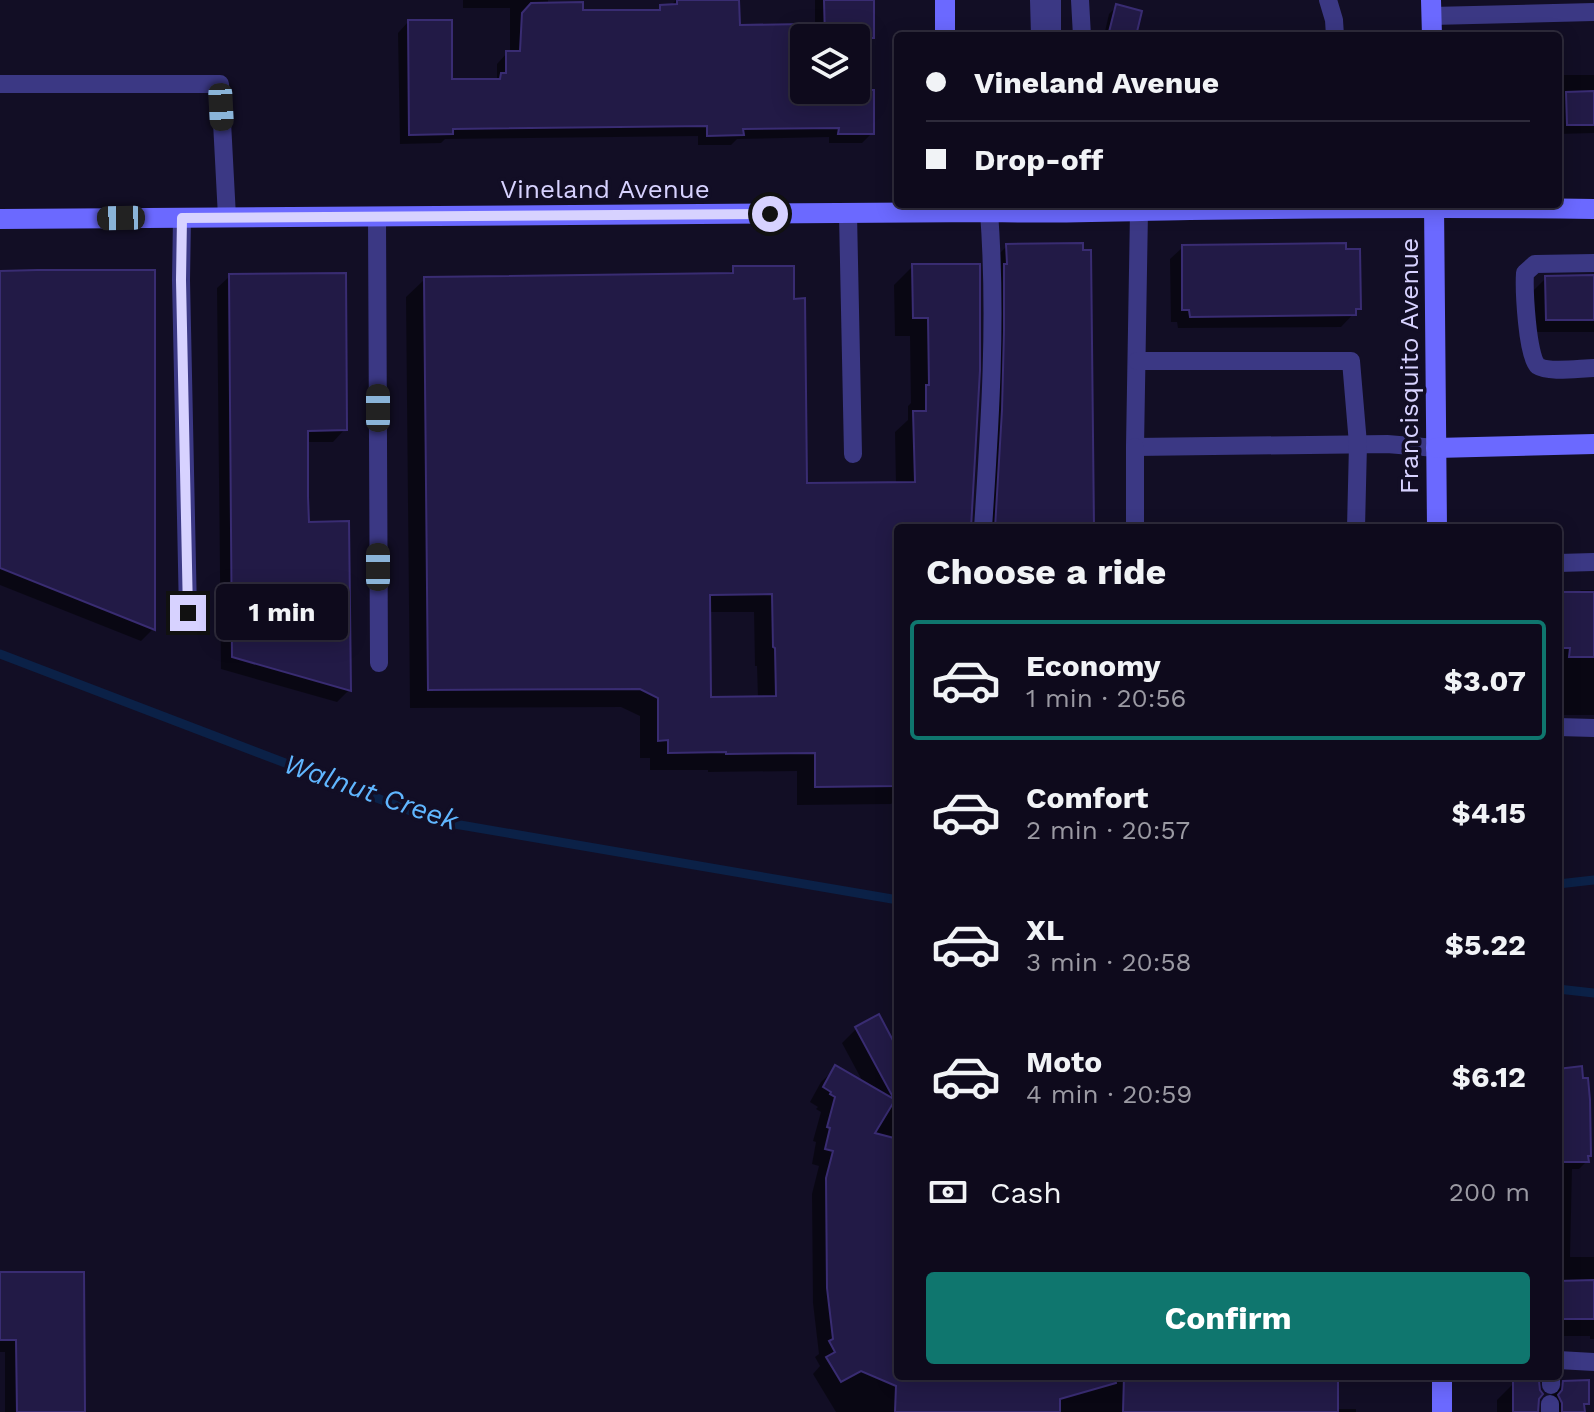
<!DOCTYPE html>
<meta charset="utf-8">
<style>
:root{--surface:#0e0a1c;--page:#171325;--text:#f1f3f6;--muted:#9b9aa3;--line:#2e2b3b;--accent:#0f766e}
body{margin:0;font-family:"Work Sans",sans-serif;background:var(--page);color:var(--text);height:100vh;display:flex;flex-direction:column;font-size:30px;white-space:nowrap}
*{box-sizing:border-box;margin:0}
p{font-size:26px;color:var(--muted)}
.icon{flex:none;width:44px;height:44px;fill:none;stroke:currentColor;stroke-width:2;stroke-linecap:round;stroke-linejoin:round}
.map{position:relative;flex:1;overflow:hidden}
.side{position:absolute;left:894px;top:524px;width:668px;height:856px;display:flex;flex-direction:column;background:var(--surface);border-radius:8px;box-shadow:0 4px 20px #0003,0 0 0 2px var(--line)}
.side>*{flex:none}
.hud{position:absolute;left:894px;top:32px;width:668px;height:176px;border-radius:8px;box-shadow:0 4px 20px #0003,0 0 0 2px var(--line);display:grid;align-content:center;height:176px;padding:0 32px;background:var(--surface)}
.fabs{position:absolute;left:790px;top:24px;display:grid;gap:16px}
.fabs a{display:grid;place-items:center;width:80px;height:80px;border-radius:8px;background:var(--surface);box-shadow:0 4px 20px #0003,0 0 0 2px var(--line);font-size:40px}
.end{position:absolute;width:36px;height:36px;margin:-18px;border:10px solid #d7d2ff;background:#111;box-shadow:0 0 0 4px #111}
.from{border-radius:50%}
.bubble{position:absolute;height:56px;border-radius:8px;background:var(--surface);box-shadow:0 4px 20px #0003,0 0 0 2px var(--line);font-size:26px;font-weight:700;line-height:56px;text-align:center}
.car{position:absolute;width:24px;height:48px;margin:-24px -12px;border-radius:10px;box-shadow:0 0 6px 2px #0007;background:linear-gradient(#222 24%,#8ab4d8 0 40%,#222 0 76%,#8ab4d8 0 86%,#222 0)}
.hud b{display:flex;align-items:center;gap:28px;height:76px;font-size:30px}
.hud b+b{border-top:2px solid var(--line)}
.hud i{width:20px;height:20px;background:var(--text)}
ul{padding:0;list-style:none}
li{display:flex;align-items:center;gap:24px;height:120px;margin:0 16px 12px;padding:0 16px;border:4px solid transparent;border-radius:8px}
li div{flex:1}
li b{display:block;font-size:30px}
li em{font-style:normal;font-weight:700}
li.selected{border-color:var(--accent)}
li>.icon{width:72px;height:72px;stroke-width:1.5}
h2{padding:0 32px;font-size:36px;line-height:96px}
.pay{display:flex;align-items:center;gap:20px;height:88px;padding:0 32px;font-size:30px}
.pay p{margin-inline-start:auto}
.button{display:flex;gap:16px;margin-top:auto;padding:16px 32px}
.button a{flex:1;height:92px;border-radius:8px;background:var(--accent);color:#fff;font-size:32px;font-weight:700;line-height:92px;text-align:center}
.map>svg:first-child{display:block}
.shadow{fill:#0007;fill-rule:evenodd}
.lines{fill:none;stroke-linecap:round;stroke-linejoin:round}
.stream{stroke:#0b2147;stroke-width:9}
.building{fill:#221a46;stroke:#392c72;stroke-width:2;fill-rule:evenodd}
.lane{stroke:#3b3884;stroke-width:18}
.secondary{stroke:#6b69ff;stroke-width:20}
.route{stroke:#d7d2ff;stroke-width:10}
.labels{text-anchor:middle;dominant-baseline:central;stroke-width:7;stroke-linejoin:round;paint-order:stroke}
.street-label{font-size:26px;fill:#d7d2ff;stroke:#120e25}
.water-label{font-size:28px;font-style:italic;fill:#60b6ff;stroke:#120e25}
</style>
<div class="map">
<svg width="1594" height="1412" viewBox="0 0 1594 1412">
<rect width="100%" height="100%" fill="#120e25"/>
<g class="shadow">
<path d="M463 0H548V5L581 12H656L661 7H669L676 0H737L738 27 815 26V0H872V133L862 143H829V137L737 139 731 145H698V136L445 139 441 143 400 144 398 33 408 22 450 81 497 79V64L507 53H510V8H463ZM804 38H856V90H804Z"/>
<polygon points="1117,6 1134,36 1104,36 1109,14"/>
<polygon points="1558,75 1594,75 1594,133 1558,134"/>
<polygon points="1007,246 1092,528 978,528 988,265"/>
<polygon points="1183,247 1359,308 1341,327 1178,328 1177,322 1171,322 1170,259"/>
<path d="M913 266H978L969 528H898V797L891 804 797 805V771L708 772V770H650V758H640V716L621 707 410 708 406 297 425 279 726 276 734 268 805 485 896 484 895 432 908 420V406L911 403 910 336H895L894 285ZM708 612H754L755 666H757L758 698 709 699Z"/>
<polygon points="0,273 153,629 141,641 0,585"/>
<polygon points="230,276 345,429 333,442 306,442 307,524 349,690 337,702 221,669 217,288"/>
<polygon points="1594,276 1594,332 1534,332 1534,290 1546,278"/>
<polygon points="1581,590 1594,590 1594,715 1558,715 1558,594 1577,594"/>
<polygon points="857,1028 898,1054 898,1376 1336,1376 1336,1409 1356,1409 1356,1412 836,1412 813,1374 820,1366 815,1357 819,1354 813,1303 812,1194 819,1166 812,1164 816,1142 813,1141 821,1112 816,1109 818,1107 810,1102 821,1082 836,1068 864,1084 842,1043"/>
<polygon points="1558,1071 1587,1157 1587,1161 1579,1169 1572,1169 1570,1257 1594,1257 1594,1339 1590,1339 1590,1336 1558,1336"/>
<polygon points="0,1274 83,1412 5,1412 5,1352 0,1352"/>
<polygon points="1514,1383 1536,1403 1537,1412 1497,1412 1497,1400"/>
<polygon points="1564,1383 1587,1403 1583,1408 1583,1412 1543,1412 1547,1399"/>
</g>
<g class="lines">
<g class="stream">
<polyline points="0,654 437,821 898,900"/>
<polyline points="1558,884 1594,880"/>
<polyline points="1558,989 1594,993"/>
</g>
</g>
<g class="building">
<polygon points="677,0 739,0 740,25 804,24 804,90 874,90 874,134 838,134 839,128 743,129 744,135 707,136 707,126 453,129 453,134 409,135 408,20 452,20 452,79 500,79 501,73 506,73 506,51 520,51 522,13 531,3 583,2 583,10 660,10 660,5 677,4"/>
<polygon points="824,0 874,0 874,38 825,38"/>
<polygon points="1116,4 1142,11 1136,36 1108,36"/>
<polygon points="1594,91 1594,125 1567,125 1566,92"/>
<polygon points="1083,243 1083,250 1091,250 1094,528 995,528 1002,410 1004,331 1004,264 1007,264 1006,244"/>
<polygon points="1346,243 1346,249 1360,249 1361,309 1356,309 1356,315 1190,317 1189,310 1182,310 1182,245"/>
<path d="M912 264H980V370L971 528H898V786L815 787V753L726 754V752L668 753V740L658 741V698L640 689 428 690 424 277 733 273V266H794V299L805 298 807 483 915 482 913 411H926V385H929L928 318H913ZM772 594 773 647 775 648 776 696 711 697 710 595Z"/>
<polygon points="37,270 155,270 155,630 0,568 0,271"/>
<polygon points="346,273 347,430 308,431 308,497 309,522 349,521 351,691 232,657 229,274"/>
<polygon points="1594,275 1594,320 1546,320 1545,276"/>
<polygon points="1558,592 1594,592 1594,657 1569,657 1570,648 1558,648"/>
<polygon points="879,1014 898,1050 898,1106 895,1100 875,1133 898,1139 898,1376 1115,1376 1116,1383 1060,1399 1060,1412 895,1412 896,1386 861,1371 841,1382 826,1357 835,1352 829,1341 833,1339 827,1288 826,1178 833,1151 825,1149 830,1128 827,1127 835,1097 830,1094 831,1092 823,1087 835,1065 894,1099 855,1027"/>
<polygon points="1582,1066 1583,1078 1588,1078 1590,1100 1591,1156 1588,1156 1589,1162 1558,1162 1558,1069"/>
<polygon points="0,1272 84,1272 85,1412 17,1412 16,1340 0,1340"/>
<polygon points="1594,1280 1594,1319 1558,1319 1558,1281"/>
<polygon points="1124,1376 1338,1376 1338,1412 1123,1412"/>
<polygon points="1589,1380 1589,1404 1584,1404 1585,1412 1562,1412 1562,1403 1558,1395 1562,1390 1563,1381"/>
<polygon points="1513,1381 1539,1381 1540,1390 1543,1394 1539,1399 1538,1412 1513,1412"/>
</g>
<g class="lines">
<g class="lane">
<polyline points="1039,0 1040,36"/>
<polyline points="1080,0 1082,36"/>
<polyline points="1328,0 1334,20 1335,36"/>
<polyline points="1431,16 1594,12"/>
<polyline points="1052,36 1052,0"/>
<polyline points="0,84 220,84 227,217"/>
<polyline points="1139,211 1135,447 1387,444 1436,448"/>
<polyline points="848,214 853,454"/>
<polyline points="377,217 379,663"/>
<polyline points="182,218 181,280 188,613"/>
<path d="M1594 263 1535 264 1525 273C1524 289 1527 357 1538 366 1548 373 1581 368 1594 368"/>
<polyline points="1137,361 1351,361 1358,444 1356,528"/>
<polyline points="1135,447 1135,528"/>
<path d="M983 528C990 423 997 318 989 212"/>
<polyline points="1558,563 1594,562"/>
<polyline points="1558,727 1594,728"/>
<polyline points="1558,1360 1594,1362"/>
<polyline points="1551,1385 1551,1376"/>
<polyline points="1550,1412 1550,1404"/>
</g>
<g class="secondary">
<polyline points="945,0 945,36"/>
<polyline points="1431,0 1432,36"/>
<polyline points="1434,204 1437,528"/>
<path d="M0 219 989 212C1056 214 1123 211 1190 210 1325 208 1459 207 1594 209"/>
<polyline points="1436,448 1594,444"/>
<polyline points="1442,1376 1442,1412"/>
</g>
</g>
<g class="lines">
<polyline class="route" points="188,613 181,280 182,218 770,214"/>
</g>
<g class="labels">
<g class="street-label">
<text x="605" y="189">Vineland Avenue</text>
<text transform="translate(1409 366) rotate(-90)">Francisquito Avenue</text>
</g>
<g class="water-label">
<text transform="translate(371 792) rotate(19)">Walnut Creek</text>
</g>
</g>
</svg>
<div class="fabs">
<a><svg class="icon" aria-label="layers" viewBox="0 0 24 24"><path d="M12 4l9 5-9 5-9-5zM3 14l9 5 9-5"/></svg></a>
</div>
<i class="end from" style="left:770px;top:214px"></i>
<i class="end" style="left:188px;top:613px"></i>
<div class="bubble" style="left:216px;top:584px;width:132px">1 min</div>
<i class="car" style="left:221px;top:107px;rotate:177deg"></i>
<i class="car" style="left:121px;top:218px;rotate:269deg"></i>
<i class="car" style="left:378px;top:408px;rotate:0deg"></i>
<i class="car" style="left:378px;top:567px;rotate:0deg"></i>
<div class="hud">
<b><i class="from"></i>Vineland Avenue</b>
<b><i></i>Drop-off</b>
</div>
<section class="side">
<h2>Choose a ride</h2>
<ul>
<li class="selected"><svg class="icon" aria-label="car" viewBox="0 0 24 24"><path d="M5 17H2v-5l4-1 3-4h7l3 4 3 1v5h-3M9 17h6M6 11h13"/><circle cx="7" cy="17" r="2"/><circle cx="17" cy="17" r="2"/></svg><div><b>Economy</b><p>1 min · 20:56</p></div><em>$3.07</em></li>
<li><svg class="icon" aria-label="car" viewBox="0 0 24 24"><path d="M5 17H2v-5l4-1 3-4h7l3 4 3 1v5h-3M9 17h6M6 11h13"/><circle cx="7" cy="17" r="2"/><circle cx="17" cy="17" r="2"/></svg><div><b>Comfort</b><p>2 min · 20:57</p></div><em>$4.15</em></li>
<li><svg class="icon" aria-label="car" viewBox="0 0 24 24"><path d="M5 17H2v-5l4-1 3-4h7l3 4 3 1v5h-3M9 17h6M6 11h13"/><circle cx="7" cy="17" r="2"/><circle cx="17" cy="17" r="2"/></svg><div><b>XL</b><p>3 min · 20:58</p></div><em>$5.22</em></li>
<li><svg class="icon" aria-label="car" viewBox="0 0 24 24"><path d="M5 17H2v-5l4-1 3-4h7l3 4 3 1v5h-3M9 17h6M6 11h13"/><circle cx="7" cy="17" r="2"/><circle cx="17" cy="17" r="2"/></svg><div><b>Moto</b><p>4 min · 20:59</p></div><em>$6.12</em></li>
</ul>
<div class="pay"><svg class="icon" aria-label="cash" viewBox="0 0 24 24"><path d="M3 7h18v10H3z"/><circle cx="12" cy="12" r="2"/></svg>Cash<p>200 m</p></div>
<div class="button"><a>Confirm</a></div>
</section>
</div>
